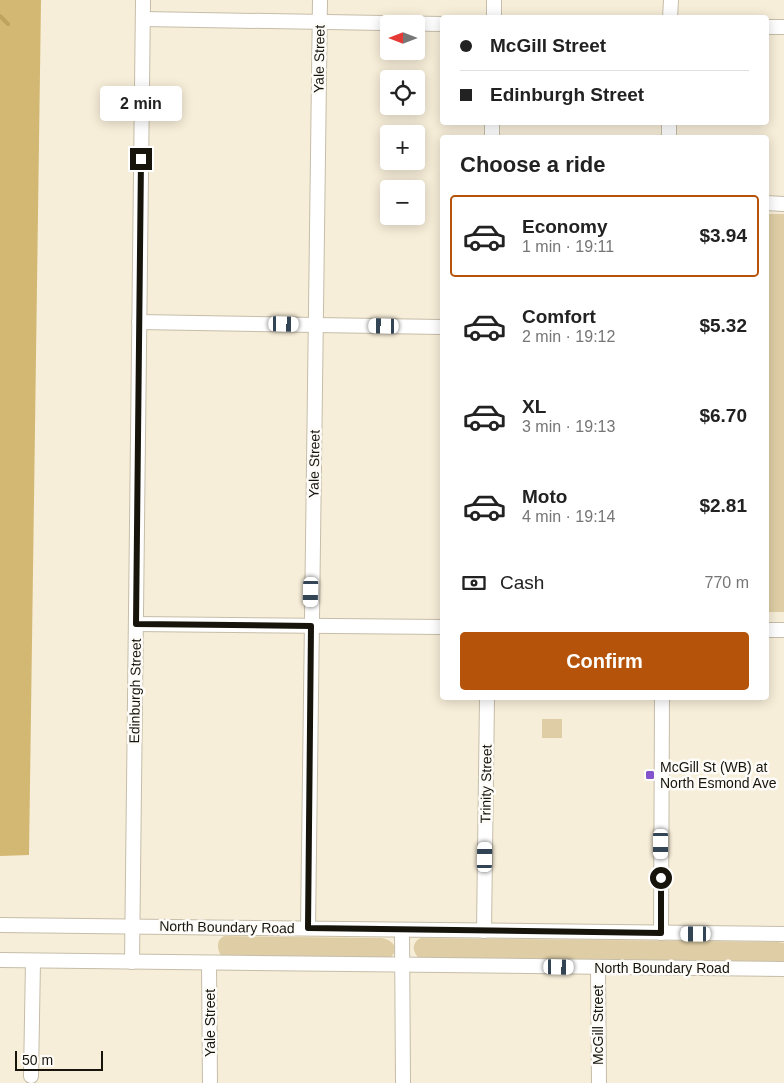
<!DOCTYPE html>
<meta charset="utf-8">
<style>
:root{--surface:#fff;--page:#f2f2f2;--text:#222;--muted:#767676;--line:#e0e0e0;--accent:#b45309}
body{margin:0;font-family:Arial,sans-serif;background:var(--page);color:var(--text);height:100vh;display:flex;flex-direction:column;font-size:19px;white-space:nowrap}
*{box-sizing:border-box;margin:0}
p{font-size:16px;color:var(--muted)}
.icon{flex:none;width:28px;height:28px;fill:none;stroke:currentColor;stroke-width:2;stroke-linecap:round;stroke-linejoin:round}
.map{position:relative;flex:1;overflow:hidden}
.drawer{position:absolute;left:440px;top:135px;width:329px;height:565px;display:flex;flex-direction:column;background:var(--surface);border-radius:5px;box-shadow:0 2px 12px #0003}
.drawer>*{flex:none}
.top-card{position:absolute;left:440px;top:15px;width:329px;height:110px;border-radius:5px;box-shadow:0 2px 12px #0003;display:grid;align-content:center;height:110px;padding:0 20px;background:var(--surface)}
.needle{width:32px;rotate:270deg}
.buttons{position:absolute;left:380px;top:15px;display:grid;gap:10px}
.buttons a{display:grid;place-items:center;width:45px;height:45px;border-radius:5px;background:var(--surface);box-shadow:0 2px 12px #0003;font-size:25px}
.scale{position:absolute;left:15px;bottom:12px;width:88px;box-sizing:border-box;padding-left:5px;border:2px solid #17140c;border-top:0;font-size:14px;line-height:18px;white-space:nowrap;color:#17140c;-webkit-text-stroke:4px #fefcf8;paint-order:stroke}
.end{position:absolute;width:22px;height:22px;margin:-11px;border:6px solid #17140c;background:#fff;box-shadow:0 0 0 2px #fff}
.from{border-radius:50%}
.bubble{position:absolute;height:35px;border-radius:5px;background:var(--surface);box-shadow:0 2px 12px #0003;font-size:16px;font-weight:700;line-height:35px;text-align:center}
.car{position:absolute;width:15px;height:30px;margin:-15px -8px;border-radius:6px;box-shadow:0 0 4px 1px #0007;background:linear-gradient(#fff 24%,#345 0 40%,#fff 0 76%,#345 0 86%,#fff 0)}
.top-card b{display:flex;align-items:center;gap:18px;height:48px;font-size:19px}
.top-card b+b{border-top:1px solid var(--line)}
.top-card i{width:12px;height:12px;background:var(--text)}
ul{padding:0;list-style:none}
li{display:flex;align-items:center;gap:15px;height:82px;margin:0 10px 8px;padding:0 10px;border:2px solid transparent;border-radius:5px}
li div{flex:1}
li b{display:block;font-size:19px}
li em{font-style:normal;font-weight:700}
li.selected{border-color:var(--accent)}
li>.icon{width:45px;height:45px;stroke-width:1.5}
h2{padding:0 20px;font-size:22px;line-height:60px}
.pay{display:flex;align-items:center;gap:12px;height:55px;padding:0 20px;font-size:19px}
.pay p{margin-inline-start:auto}
.primary-button{display:flex;gap:10px;margin-top:auto;padding:10px 20px}
.primary-button a{flex:1;height:58px;border-radius:5px;background:var(--accent);color:#fff;font-size:20px;font-weight:700;line-height:58px;text-align:center}
.map>svg:first-child{display:block}
.green{fill:#dfcea5}
.forest{fill:#d3b873}
.lines{fill:none;stroke-linecap:round;stroke-linejoin:round}
.stream{stroke:#bea35e;stroke-width:4}
.minor-casing{stroke:#c6bda9;stroke-width:16}
.minor{stroke:#fff;stroke-width:14}
.route{stroke:#17140c;stroke-width:6}
.poi-dot{fill:#8353cb;stroke:#fefcf8;stroke-width:2}
.labels{text-anchor:middle;dominant-baseline:central;stroke-width:5;stroke-linejoin:round;paint-order:stroke}
.street-label{font-size:14px;fill:#17140c;stroke:#fefcf8}
.poi-label{font-size:14px;fill:#17140c;stroke:#fefcf8;text-anchor:start}
</style>
<div class="map">
<svg width="784" height="1083" viewBox="0 0 784 1083">
<rect width="100%" height="100%" fill="#f7eed9"/>
<g class="green">
<rect x="766" y="214" width="18" height="398"/>
<rect x="542" y="719" width="20" height="19"/>
<path d="M224 936 382 938C393 940 400 949 390 958L221 956C217 949 216 940 224 936Z"/>
<path d="M421 938 778 942 784 943V962L420 959C412 953 411 942 421 938Z"/>
</g>
<polygon class="forest" points="0,0 41,0 29,855 0,856"/>
<g class="lines">
<polyline class="stream" points="0,16 8,24"/>
<g class="minor-casing">
<g id="minor">
<polyline points="494,18 494,0"/>
<polyline points="670,18 671,0"/>
<polyline points="143,19 442,24"/>
<polyline points="766,27 784,27"/>
<polyline points="492,138 492,122"/>
<polyline points="669,138 669,122"/>
<polyline points="766,203 784,204"/>
<polyline points="139,322 442,327"/>
<polyline points="136,624 442,627"/>
<polyline points="766,630 784,630"/>
<path d="M0 925C261 927 523 932 784 934"/>
<polyline points="308,928 320,0"/>
<polyline points="402,930 403,1083"/>
<polyline points="484,931 487,698"/>
<polyline points="661,933 662,698"/>
<polyline points="0,960 784,969"/>
<polyline points="132,962 143,0"/>
<polyline points="209,963 210,1083"/>
<polyline points="598,968 599,1083"/>
<polyline points="31,1076 33,961"/>
</g>
</g>
<use href="#minor" class="minor"/>
</g>
<g class="lines">
<polyline class="route" points="141,159 136,624 311,626 308,928 661,933 661,878"/>
</g>
<rect class="poi-dot" x="645" y="770" width="10" height="10" rx="2.5"/>
<g class="labels">
<g class="street-label">
<text transform="translate(319 59) rotate(-89)">Yale Street</text>
<text transform="translate(314 464) rotate(-89)">Yale Street</text>
<text transform="translate(135 691) rotate(-89)">Edinburgh Street</text>
<text transform="translate(486 784) rotate(-89)">Trinity Street</text>
<text transform="translate(227 927) rotate(1)">North Boundary Road</text>
<text x="662" y="968">North Boundary Road</text>
<text transform="translate(210 1023) rotate(-90)">Yale Street</text>
<text transform="translate(598 1025) rotate(-90)">McGill Street</text>
</g>
<g class="poi-label">
<text x="660" y="767">McGill St (WB) at<tspan x="660" dy="16">North Esmond Ave</tspan></text>
</g>
</g>
</svg>
<div class="buttons">
<a><svg class="needle" viewBox="-14 -14 28 28"><path d="M0-13l5 13h-10z" fill="#e53935"/><path d="M0 13l5-13h-10z" fill="#767676"/></svg></a>
<a><svg class="icon" aria-label="locate" viewBox="0 0 24 24"><circle cx="12" cy="12" r="6"/><path d="M12 2v4M12 18v4M2 12h4M18 12h4"/></svg></a>
<a>+</a>
<a>−</a>
</div>
<div class="scale">50 m</div>
<i class="end from" style="left:661px;top:878px"></i>
<i class="end" style="left:141px;top:159px"></i>
<div class="bubble" style="left:100px;top:86px;width:82px">2 min</div>
<i class="car" style="left:284px;top:324px;rotate:91deg"></i>
<i class="car" style="left:384px;top:326px;rotate:271deg"></i>
<i class="car" style="left:311px;top:592px;rotate:181deg"></i>
<i class="car" style="left:661px;top:844px;rotate:180deg"></i>
<i class="car" style="left:485px;top:857px;rotate:1deg"></i>
<i class="car" style="left:696px;top:934px;rotate:270deg"></i>
<i class="car" style="left:559px;top:967px;rotate:91deg"></i>
<div class="top-card">
<b><i class="from"></i>McGill Street</b>
<b><i></i>Edinburgh Street</b>
</div>
<section class="drawer">
<h2>Choose a ride</h2>
<ul>
<li class="selected"><svg class="icon" aria-label="car" viewBox="0 0 24 24"><path d="M5 17H2v-5l4-1 3-4h7l3 4 3 1v5h-3M9 17h6M6 11h13"/><circle cx="7" cy="17" r="2"/><circle cx="17" cy="17" r="2"/></svg><div><b>Economy</b><p>1 min · 19:11</p></div><em>$3.94</em></li>
<li><svg class="icon" aria-label="car" viewBox="0 0 24 24"><path d="M5 17H2v-5l4-1 3-4h7l3 4 3 1v5h-3M9 17h6M6 11h13"/><circle cx="7" cy="17" r="2"/><circle cx="17" cy="17" r="2"/></svg><div><b>Comfort</b><p>2 min · 19:12</p></div><em>$5.32</em></li>
<li><svg class="icon" aria-label="car" viewBox="0 0 24 24"><path d="M5 17H2v-5l4-1 3-4h7l3 4 3 1v5h-3M9 17h6M6 11h13"/><circle cx="7" cy="17" r="2"/><circle cx="17" cy="17" r="2"/></svg><div><b>XL</b><p>3 min · 19:13</p></div><em>$6.70</em></li>
<li><svg class="icon" aria-label="car" viewBox="0 0 24 24"><path d="M5 17H2v-5l4-1 3-4h7l3 4 3 1v5h-3M9 17h6M6 11h13"/><circle cx="7" cy="17" r="2"/><circle cx="17" cy="17" r="2"/></svg><div><b>Moto</b><p>4 min · 19:14</p></div><em>$2.81</em></li>
</ul>
<div class="pay"><svg class="icon" aria-label="cash" viewBox="0 0 24 24"><path d="M3 7h18v10H3z"/><circle cx="12" cy="12" r="2"/></svg>Cash<p>770 m</p></div>
<div class="primary-button"><a>Confirm</a></div>
</section>
</div>
